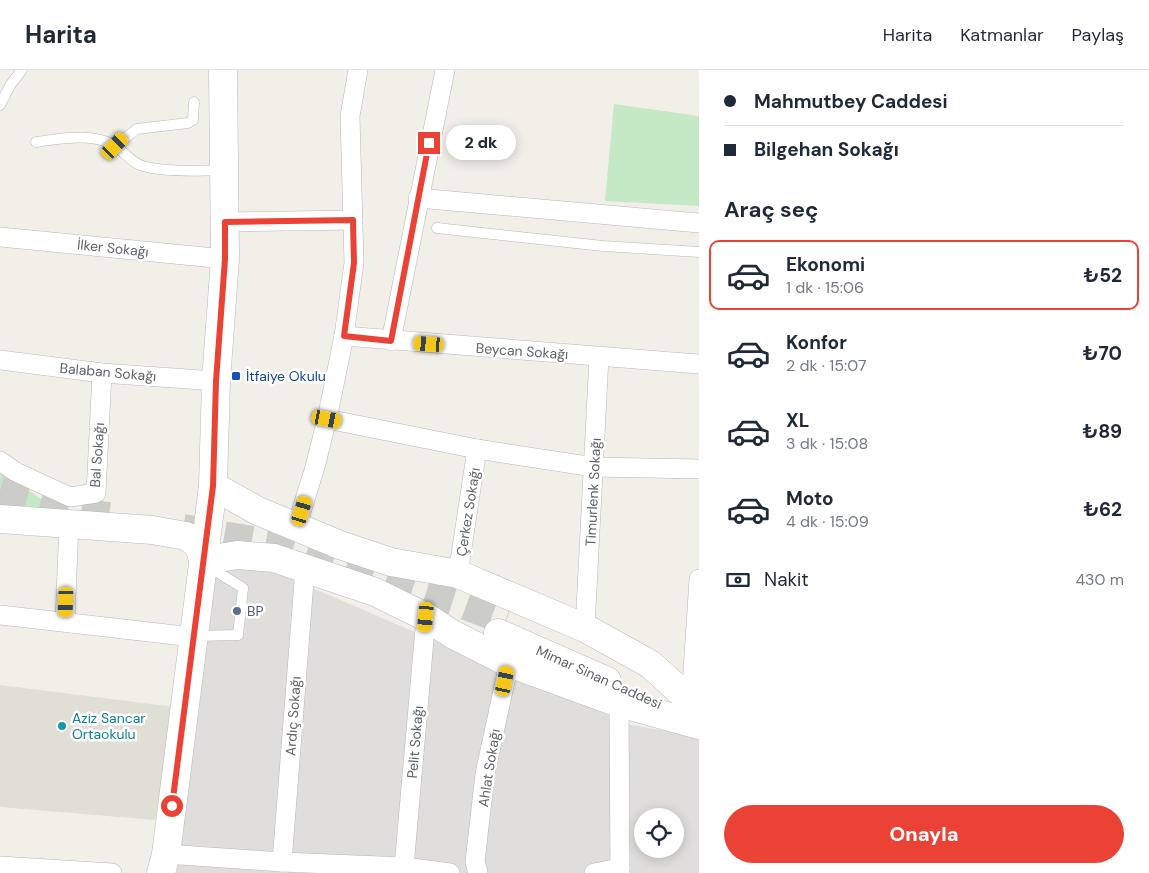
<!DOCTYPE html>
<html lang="tr">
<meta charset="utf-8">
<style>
:root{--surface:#fff;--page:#f6f6f7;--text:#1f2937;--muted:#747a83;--line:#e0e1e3;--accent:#ea4335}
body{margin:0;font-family:"DM Sans",sans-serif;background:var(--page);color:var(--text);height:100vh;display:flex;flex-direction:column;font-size:19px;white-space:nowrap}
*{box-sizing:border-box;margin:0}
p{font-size:16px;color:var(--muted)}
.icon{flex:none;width:28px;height:28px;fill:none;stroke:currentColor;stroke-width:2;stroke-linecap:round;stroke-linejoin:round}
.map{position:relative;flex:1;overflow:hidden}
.details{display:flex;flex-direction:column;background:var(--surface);width:450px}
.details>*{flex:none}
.banner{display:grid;align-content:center;height:110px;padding:0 25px;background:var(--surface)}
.buttons{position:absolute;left:634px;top:738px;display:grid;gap:10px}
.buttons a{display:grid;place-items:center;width:50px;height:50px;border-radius:50%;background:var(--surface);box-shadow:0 2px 12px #0003;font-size:25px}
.end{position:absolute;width:22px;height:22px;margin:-11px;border:6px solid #ea4335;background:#fff;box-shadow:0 0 0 2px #fff}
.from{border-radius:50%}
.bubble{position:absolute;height:35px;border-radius:18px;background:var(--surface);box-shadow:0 2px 12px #0003;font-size:16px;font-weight:800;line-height:35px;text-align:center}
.car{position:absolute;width:15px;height:30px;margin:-15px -8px;border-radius:6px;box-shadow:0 0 4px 1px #0007;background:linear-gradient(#f5c518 24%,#345 0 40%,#f5c518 0 76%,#345 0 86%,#f5c518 0)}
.banner b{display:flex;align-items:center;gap:18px;height:48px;font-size:19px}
.banner b+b{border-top:1px solid var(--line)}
.banner i{width:12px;height:12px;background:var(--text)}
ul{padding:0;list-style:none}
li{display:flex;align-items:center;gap:15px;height:70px;margin:0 10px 8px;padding:0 15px;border:2px solid transparent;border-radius:10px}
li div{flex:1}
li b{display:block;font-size:19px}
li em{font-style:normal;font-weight:800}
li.selected{border-color:var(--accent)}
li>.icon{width:45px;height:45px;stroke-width:1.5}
h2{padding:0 25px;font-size:22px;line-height:60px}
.pay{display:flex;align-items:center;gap:12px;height:55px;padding:0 25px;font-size:19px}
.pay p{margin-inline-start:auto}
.primary-button{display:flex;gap:10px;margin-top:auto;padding:10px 25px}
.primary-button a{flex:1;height:58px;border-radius:30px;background:var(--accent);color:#fff;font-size:20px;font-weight:800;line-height:58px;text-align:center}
header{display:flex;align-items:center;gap:30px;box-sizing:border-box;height:70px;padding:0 25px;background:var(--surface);border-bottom:1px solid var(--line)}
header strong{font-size:24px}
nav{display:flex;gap:28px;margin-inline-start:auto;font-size:18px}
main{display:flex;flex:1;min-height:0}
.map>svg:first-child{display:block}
.industrial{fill:#e0deda;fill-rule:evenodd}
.education{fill:#e1ded6}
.green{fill:#c5e8c5}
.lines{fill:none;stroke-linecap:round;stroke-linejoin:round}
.secondary-tunnel{stroke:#ccccc8;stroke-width:28;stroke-dasharray:28 14;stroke-linecap:butt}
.lane-casing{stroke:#b5b8bc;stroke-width:11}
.street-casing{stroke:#b5b8bc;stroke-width:20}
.secondary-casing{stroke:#b6babf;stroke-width:29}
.lane{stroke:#fff;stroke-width:10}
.street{stroke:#fff;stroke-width:19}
.secondary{stroke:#fff;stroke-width:28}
.route{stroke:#ea4335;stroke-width:6}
.transit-dot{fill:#1a4fb4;stroke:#fff;stroke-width:2}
.service-dot{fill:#5c6f8a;stroke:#fff;stroke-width:2}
.culture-dot{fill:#0f9aa8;stroke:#fff;stroke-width:2}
.labels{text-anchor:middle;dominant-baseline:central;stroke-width:5;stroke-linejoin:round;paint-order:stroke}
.street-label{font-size:14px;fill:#5f6368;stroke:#fff}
.transit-label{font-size:14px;fill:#164399;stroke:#fff;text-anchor:start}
.service-label{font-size:14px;fill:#4e5e75;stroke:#fff;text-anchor:start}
.culture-label{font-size:14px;fill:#0d838f;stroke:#fff;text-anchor:start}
</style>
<header>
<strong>Harita</strong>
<nav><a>Harita</a><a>Katmanlar</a><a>Paylaş</a></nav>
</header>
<main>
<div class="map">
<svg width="699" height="803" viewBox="0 0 699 803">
<rect width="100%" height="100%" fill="#f1efe8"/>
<path class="industrial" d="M259 495 631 655 699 667V803H171L213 502ZM642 746H675V779H642Z"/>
<polygon class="education" points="0,615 175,637 155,750 0,737"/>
<g class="green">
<polygon points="614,34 699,46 699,136 605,131"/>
<polygon points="0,401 62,443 0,439"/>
</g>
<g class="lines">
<g class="secondary-tunnel">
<polyline points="0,421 74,441 109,446"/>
<polyline points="183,458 269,473 463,535 506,551"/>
</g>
<g class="lane-casing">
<g id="lane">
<polyline points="0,35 11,14 22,0"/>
<path d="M36 72C59 69 94 62 115 76 125 82 131 93 143 96 164 102 201 101 223 100"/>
<polyline points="115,76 137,59 188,53 193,50 194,32"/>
<polyline points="437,158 603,176 699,182"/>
<polyline points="194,566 238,565 243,518 206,495"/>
</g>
</g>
<g class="street-casing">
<g id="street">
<polyline points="418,128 699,153"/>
<polyline points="225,152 353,150"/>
<polyline points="0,167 225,189"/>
<polyline points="344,266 699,294"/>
<polyline points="391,271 445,0"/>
<polyline points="0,290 102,303 216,311"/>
<polyline points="327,349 477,379 594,397 699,399"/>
<polyline points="0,391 16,402 70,427 96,423 102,303"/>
<polyline points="297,455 315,397 327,349 344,266 354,193 350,46 358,0"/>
<polyline points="458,504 477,379"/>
<polyline points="0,545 193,567"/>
<polyline points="65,551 69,453"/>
<polyline points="585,558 599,287"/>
<polyline points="691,631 699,509"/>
<polyline points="619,633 620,803"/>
<polyline points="166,784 282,792 404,797 450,803"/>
<polyline points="282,792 305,499"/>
<polyline points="0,796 112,803"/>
<polyline points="404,797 426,547"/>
<polyline points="478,803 475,792 485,704 509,593"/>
<polyline points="594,803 620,798"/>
</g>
</g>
<g class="secondary-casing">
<g id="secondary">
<polyline points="213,416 258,441 340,475 391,492 458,504 585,558 650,594 691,631"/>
<polyline points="0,449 152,460 186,466 195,472 200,479 204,494"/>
<polyline points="204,494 213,489 237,485 274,488 375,522 426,547 452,564 509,593 619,633 699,655"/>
<polyline points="498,563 607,611"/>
<polyline points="161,803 166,784 213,416 216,311 225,189 223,0"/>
</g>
</g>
<use href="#lane" class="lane"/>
<use href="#street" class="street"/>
<use href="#secondary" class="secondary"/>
</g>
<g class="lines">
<polyline class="route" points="172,736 213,416 216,311 225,189 225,152 353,150 354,193 344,266 391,271 429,73"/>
</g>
<rect class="transit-dot" x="231" y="301" width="10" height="10" rx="2.5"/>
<circle class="service-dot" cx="237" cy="541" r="5"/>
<circle class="culture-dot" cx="62" cy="656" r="5"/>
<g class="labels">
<g class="street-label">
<text transform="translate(113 178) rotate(6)">İlker Sokağı</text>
<text transform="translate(522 281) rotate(4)">Beycan Sokağı</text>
<text transform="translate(108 302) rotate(5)">Balaban Sokağı</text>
<text transform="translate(97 385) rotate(-86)">Bal Sokağı</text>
<text transform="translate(593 422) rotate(-87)">Timurlenk Sokağı</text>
<text transform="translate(468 442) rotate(-81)">Çerkez Sokağı</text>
<text transform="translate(599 607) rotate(24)">Mimar Sinan Caddesi</text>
<text transform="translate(293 646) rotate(-86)">Ardıç Sokağı</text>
<text transform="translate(415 672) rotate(-85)">Pelit Sokağı</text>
<text transform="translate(489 698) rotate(-81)">Ahlat Sokağı</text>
</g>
<g class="transit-label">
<text x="246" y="306">İtfaiye Okulu</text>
</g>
<g class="service-label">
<text x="247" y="541">BP</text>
</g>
<g class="culture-label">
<text x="72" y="648">Aziz Sancar<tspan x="72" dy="16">Ortaokulu</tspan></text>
</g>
</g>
</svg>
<div class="buttons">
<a><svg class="icon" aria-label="locate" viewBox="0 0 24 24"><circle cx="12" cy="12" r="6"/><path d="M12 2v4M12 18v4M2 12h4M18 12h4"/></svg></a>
</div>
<i class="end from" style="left:172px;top:736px"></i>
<i class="end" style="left:429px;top:73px"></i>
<div class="bubble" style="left:446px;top:55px;width:70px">2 dk</div>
<i class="car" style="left:115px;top:76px;rotate:44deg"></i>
<i class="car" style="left:429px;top:274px;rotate:274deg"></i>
<i class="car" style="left:327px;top:349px;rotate:101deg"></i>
<i class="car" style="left:302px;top:441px;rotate:17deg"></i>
<i class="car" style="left:66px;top:532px;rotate:182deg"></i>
<i class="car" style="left:426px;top:547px;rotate:185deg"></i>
<i class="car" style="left:505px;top:611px;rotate:12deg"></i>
</div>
<section class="details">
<div class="banner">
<b><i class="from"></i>Mahmutbey Caddesi</b>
<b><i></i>Bilgehan Sokağı</b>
</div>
<h2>Araç seç</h2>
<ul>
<li class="selected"><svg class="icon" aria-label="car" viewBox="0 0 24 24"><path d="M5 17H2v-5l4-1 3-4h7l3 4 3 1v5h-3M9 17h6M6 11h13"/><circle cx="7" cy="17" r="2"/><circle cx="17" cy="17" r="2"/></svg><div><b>Ekonomi</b><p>1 dk · 15:06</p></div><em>₺52</em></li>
<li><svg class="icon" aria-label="car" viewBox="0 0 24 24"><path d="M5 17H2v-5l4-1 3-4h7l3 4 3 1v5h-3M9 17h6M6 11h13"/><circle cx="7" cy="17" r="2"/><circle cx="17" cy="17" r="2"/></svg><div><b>Konfor</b><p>2 dk · 15:07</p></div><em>₺70</em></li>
<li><svg class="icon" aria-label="car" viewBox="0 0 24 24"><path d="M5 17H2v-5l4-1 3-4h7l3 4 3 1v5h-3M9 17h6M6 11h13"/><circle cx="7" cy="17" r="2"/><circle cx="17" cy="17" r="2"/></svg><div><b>XL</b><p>3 dk · 15:08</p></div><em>₺89</em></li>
<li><svg class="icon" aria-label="car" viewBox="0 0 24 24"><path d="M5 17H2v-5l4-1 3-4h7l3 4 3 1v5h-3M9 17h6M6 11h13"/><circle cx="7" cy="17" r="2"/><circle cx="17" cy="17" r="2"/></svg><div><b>Moto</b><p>4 dk · 15:09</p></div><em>₺62</em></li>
</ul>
<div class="pay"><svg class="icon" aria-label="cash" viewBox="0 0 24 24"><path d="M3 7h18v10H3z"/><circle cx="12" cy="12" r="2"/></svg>Nakit<p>430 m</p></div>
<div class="primary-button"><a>Onayla</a></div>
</section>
</main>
